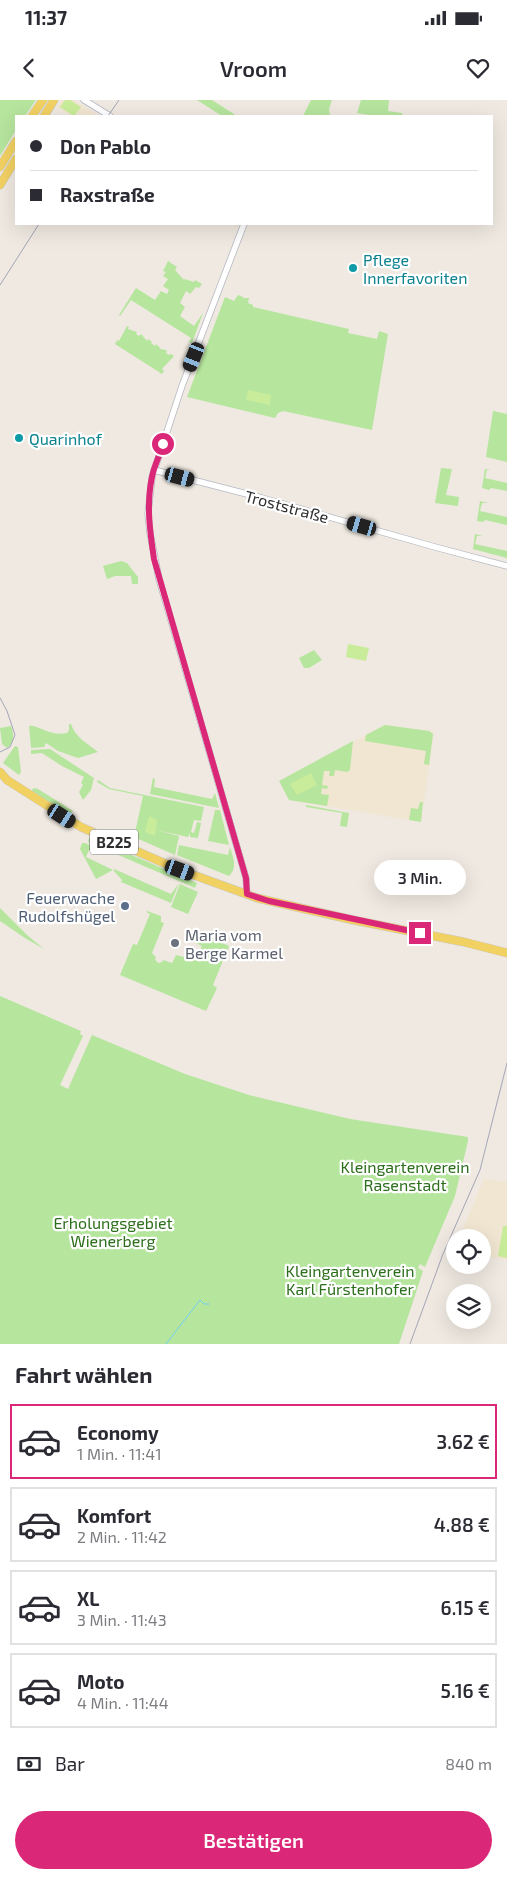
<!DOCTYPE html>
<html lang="de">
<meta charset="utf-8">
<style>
:root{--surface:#fff;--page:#f7f7f7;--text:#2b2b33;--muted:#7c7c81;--line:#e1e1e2;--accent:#db2777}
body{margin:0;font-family:"Exo 2",sans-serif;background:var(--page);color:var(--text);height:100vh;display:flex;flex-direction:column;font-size:19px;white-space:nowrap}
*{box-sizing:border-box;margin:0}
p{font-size:16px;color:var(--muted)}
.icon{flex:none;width:28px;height:28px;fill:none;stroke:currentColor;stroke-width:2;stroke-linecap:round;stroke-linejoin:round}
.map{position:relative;height:1244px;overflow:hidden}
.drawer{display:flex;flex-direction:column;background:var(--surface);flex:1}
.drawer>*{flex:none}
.hud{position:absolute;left:15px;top:15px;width:478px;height:110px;border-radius:0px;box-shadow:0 5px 20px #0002;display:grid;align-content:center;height:110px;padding:0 15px;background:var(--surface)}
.fabs{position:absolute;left:446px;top:1129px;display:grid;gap:10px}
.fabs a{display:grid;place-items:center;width:45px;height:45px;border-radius:50%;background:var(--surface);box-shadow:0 5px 20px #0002;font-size:25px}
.end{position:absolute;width:22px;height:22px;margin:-11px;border:6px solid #db2777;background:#fff;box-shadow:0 0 0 2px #fff}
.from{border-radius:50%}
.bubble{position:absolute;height:35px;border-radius:18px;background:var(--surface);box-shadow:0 5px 20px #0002;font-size:16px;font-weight:600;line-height:35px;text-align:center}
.car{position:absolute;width:15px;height:30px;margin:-15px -8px;border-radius:6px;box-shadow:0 0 4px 1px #0007;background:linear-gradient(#222 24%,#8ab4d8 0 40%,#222 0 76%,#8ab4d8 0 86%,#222 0)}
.hud b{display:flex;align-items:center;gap:18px;height:48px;font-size:19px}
.hud b+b{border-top:1px solid var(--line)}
.hud i{width:12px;height:12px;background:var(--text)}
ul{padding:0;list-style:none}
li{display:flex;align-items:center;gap:15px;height:75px;margin:0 10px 8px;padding:0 5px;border:2px solid var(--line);border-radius:0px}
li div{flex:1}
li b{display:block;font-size:19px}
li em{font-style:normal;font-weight:600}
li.active{border-color:var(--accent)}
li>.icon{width:45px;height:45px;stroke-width:1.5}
h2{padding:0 15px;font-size:22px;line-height:60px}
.pay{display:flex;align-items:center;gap:12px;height:55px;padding:0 15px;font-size:19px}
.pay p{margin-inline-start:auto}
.button{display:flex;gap:10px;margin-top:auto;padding:10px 15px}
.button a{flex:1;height:58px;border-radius:30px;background:var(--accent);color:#fff;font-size:20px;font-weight:600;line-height:58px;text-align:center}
.status{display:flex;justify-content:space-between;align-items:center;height:35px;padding:0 25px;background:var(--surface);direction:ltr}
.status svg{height:14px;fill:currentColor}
header{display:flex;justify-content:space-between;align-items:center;height:65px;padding:0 15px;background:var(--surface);font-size:22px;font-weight:600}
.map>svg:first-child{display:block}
.education{fill:#f0e6d1}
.green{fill:#b6e59e}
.pitch{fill:#c9ec9a}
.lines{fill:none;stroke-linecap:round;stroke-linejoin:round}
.stream{stroke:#75cff0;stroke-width:1}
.minor-casing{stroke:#b4b7c1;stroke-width:7}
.major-casing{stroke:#c9c9c9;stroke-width:9}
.minor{stroke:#fff;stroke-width:5.5}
.major{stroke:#f2d163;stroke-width:8}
.tram{stroke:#a3a6b8;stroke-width:1}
.route{stroke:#db2777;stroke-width:6}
.culture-dot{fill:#0f9aa8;stroke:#fff;stroke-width:2}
.service-dot{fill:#5c6f8a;stroke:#fff;stroke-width:2}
.worship-dot{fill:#6b7280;stroke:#fff;stroke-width:2}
.labels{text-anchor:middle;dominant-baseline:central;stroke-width:4.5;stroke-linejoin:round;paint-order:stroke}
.shield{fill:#fff;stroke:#6d6d6d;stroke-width:1}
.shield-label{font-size:15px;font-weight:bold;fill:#2e2e2e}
.culture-label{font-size:16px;fill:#0d838f;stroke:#fff;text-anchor:start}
.street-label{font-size:16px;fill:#2e2e2e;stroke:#fff}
.service-label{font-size:16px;fill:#4e5e75;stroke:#fff;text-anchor:end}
.worship-label{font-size:16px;fill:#5b616d;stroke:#fff;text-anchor:start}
.park-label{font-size:16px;fill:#2c6e1b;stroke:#fff}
</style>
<div class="status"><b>11:37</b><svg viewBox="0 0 49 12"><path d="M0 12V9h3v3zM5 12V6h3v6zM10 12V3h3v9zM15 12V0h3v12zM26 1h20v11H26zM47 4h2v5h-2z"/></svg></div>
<header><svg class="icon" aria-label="back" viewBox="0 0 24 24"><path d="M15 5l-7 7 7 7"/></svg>Vroom<svg class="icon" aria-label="heart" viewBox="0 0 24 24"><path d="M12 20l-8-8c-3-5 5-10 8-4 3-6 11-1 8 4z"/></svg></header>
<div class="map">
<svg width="507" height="1244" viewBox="0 0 507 1244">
<rect width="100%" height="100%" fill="#efe9e1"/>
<g class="education">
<polygon points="62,0 73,0 99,16 71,16 57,7"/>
<polygon points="385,625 434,632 421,722 289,700 279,681"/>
<polygon points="484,1079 507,1082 507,1160 483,1156 482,1138 459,1138"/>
</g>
<g class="green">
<polygon points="0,0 36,0 25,16 16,16 16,30 0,56"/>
<polygon points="197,0 212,0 237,16 222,16"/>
<polygon points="311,0 332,0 329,9 330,16 303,16"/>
<polygon points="361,0 389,0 388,11 402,13 402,16 375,16 357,13"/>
<polygon points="168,161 177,167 175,170 184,180 185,179 194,182 195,180 202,184 199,188 196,187 190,194 186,191 180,203 185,207 180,216 194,226 203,213 192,243 189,242 191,238 131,200 120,216 119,215 136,188 155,200 161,191 167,194 169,190 163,186 168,179 163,176 166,172 163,171"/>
<polygon points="238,195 243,197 243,198 249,198 248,203 253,205 253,207 349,229 348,233 377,239 379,231 388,234 372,330 283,311 278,313 275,318 187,297 225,197 234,201"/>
<polygon points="127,226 129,227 128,229 137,232 136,234 139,236 141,234 147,241 148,239 152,242 151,243 155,246 156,244 162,250 163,249 167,251 166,253 169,255 171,254 174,256 162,269 164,271 162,274 115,244 117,240 119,241"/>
<polygon points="493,311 507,314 507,362 486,357"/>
<polygon points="441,368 452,369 446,395 459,397 458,406 435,403"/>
<polygon points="485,369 491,370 487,370 485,378 507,383 507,391 491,388 489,390 482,388"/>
<polygon points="480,401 488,403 482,403 480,411 507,417 507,425 485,420 483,422 477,421"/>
<polygon points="475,434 483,436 477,436 475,444 507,451 507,458 473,449"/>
<polygon points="121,461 127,463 138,477 138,484 132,484 131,476 115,476 107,479 103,466"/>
<polygon points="314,550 322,560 309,568 304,568 299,558"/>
<path d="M69 624H71C75 637 88 644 98 652L78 658 58 651 46 643 44 647 31 648 29 626C37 624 50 637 67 633L69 630Z"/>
<polygon points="385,625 429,631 433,634 429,665 424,664 426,651 365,641 366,635"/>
<path d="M11 626C14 634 15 643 7 648L2 644 0 628Z"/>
<polygon points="353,641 350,670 347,672 335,670 334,676 329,676 330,671 324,671 322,685 328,686 327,689 322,688 321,694 329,695 327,706 289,700 279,681"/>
<polygon points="15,646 18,647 21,672 19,675 3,663"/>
<polygon points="50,649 94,678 91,690 83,700 79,692 83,685 81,683 84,677 62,666 42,653 31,654 31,650"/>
<polygon points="153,678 155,679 154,687 212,699 215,693 219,708 150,694"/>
<polygon points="98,680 110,688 204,707 201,721 194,720 191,732 194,733 197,722 201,723 198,738 190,737 190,733 188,737 156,730 179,736 175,755 134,737 143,696 109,689 97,682"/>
<polygon points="34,688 38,689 73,711 70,714 66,714 33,692 32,690"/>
<polygon points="420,702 423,702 421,722 409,720 411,708 418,709"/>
<polygon points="306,705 349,713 347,727 340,726 342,713 306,707"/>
<polygon points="215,710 220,710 229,745 208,741"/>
<polygon points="89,738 92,738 197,783 195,788 88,742"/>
<polygon points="82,743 85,743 97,748 95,752 89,750 86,757 113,770 96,779 80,749"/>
<path d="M179 745 228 755 230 747C233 757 238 768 229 776L177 755Z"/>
<polygon points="114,769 171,794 179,783 171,803 121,782 122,780 114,771"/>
<polygon points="180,784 198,792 188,814 171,807"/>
<polygon points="0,808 27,835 44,849 25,838 0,821"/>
<polygon points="147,811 161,816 161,822 164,823 152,853 156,857 155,859 158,863 162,862 163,860 172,863 176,855 184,857 186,851 198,855 202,846 187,839 192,827 191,830 229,846 213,885 217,888 206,911 120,875 133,844 137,845 150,814 146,812"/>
<polygon points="0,896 81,931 80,934 83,936 60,985 68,989 92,935 185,974 249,995 350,1019 468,1037 468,1041 455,1096 425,1167 420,1164 418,1168 423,1171 399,1244 0,1244"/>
</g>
<g class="pitch">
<polygon points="65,0 70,0 81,7 74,16 60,7"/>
<polygon points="248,290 271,295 270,305 246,300"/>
<polygon points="348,544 369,548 366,561 346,557"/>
<polygon points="311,673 317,685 297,695 290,684"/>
<polygon points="149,716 157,720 155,736 145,732"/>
<polygon points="503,1126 507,1126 507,1158 498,1156"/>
</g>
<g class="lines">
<polyline class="stream" points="166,1244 200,1200 204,1204 209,1204"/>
<g class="minor-casing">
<g id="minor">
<polyline points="84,0 110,16"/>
<polyline points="244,124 182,286 152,377 148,414 150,433 159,479 246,778 247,794"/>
<polyline points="154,370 262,398 435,447 507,466"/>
</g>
</g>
<g class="major-casing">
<g id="major">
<polyline points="32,16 43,0"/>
<polyline points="44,16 54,0"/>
<polyline points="0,67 16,41"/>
<polyline points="0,85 16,59"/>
<polyline points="0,672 7,680 81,727 180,770 257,798 353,820 464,842 507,853"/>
</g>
</g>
<use href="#minor" class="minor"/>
<use href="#major" class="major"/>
<g class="tram">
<polyline points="108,16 119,0"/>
<polyline points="0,185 39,124"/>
<polyline points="0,598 7,611 15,635 10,647 0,652"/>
<polyline points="410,1244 443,1154 480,1070 507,963"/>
</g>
</g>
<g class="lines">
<path class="route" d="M163 344C160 355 154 366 152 377 146 405 150 432 154 459L246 778 247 794 269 801 420 833"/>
</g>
<g class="culture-dot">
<circle cx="353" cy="168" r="5"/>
<circle cx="19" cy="338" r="5"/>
</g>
<circle class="service-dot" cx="125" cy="806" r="5"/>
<circle class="worship-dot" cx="175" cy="843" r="5"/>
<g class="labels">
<rect class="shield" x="90" y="729.5" width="48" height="25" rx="4"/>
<g class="shield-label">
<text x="114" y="742">B225</text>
</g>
<g class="culture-label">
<text x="363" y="159">Pflege<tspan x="363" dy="18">Innerfavoriten</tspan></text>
<text x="29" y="338">Quarinhof</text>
</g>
<g class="street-label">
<text transform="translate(287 406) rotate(15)">Troststraße</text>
</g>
<g class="service-label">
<text x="115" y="797">Feuerwache<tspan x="115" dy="18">Rudolfshügel</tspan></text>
</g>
<g class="worship-label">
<text x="185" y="834">Maria vom<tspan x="185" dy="18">Berge Karmel</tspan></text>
</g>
<g class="park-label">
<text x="405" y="1066">Kleingartenverein<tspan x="405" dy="18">Rasenstadt</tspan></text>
<text x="113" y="1122">Erholungsgebiet<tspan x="113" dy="18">Wienerberg</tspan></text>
<text x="350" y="1170">Kleingartenverein<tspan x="350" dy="18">Karl Fürstenhofer</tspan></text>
</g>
</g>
</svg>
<div class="fabs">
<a><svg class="icon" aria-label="locate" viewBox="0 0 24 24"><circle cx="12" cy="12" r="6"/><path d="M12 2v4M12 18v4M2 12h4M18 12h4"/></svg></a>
<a><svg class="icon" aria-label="layers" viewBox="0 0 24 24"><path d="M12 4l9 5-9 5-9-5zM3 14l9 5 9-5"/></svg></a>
</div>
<i class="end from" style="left:163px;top:344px"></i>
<i class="end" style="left:420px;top:833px"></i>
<div class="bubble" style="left:374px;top:760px;width:92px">3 Min.</div>
<i class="car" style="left:194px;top:257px;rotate:202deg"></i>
<i class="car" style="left:180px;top:377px;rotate:105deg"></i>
<i class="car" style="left:362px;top:426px;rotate:286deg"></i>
<i class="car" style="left:62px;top:716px;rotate:123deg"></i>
<i class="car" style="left:180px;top:770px;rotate:110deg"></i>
<div class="hud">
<b><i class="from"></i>Don Pablo</b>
<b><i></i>Raxstraße</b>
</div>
</div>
<section class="drawer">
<h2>Fahrt wählen</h2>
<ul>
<li class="active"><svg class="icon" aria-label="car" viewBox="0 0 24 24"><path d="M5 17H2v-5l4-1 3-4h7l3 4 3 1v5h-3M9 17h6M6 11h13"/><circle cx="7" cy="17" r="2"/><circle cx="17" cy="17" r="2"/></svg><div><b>Economy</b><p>1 Min. · 11:41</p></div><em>3.62 €</em></li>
<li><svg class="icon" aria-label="car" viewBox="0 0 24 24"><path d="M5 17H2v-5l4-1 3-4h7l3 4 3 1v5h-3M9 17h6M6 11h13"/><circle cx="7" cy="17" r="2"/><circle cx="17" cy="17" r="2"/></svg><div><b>Komfort</b><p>2 Min. · 11:42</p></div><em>4.88 €</em></li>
<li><svg class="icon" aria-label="car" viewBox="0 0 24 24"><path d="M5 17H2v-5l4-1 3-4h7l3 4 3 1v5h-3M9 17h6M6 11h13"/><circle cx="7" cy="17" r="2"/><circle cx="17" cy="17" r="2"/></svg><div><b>XL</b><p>3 Min. · 11:43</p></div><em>6.15 €</em></li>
<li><svg class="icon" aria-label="car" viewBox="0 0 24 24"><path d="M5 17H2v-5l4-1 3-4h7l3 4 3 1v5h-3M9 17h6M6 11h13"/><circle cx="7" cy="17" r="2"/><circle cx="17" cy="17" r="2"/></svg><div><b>Moto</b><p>4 Min. · 11:44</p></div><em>5.16 €</em></li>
</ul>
<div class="pay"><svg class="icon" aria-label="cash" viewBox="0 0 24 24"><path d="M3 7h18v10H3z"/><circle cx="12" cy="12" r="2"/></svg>Bar<p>840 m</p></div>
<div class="button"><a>Bestätigen</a></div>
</section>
